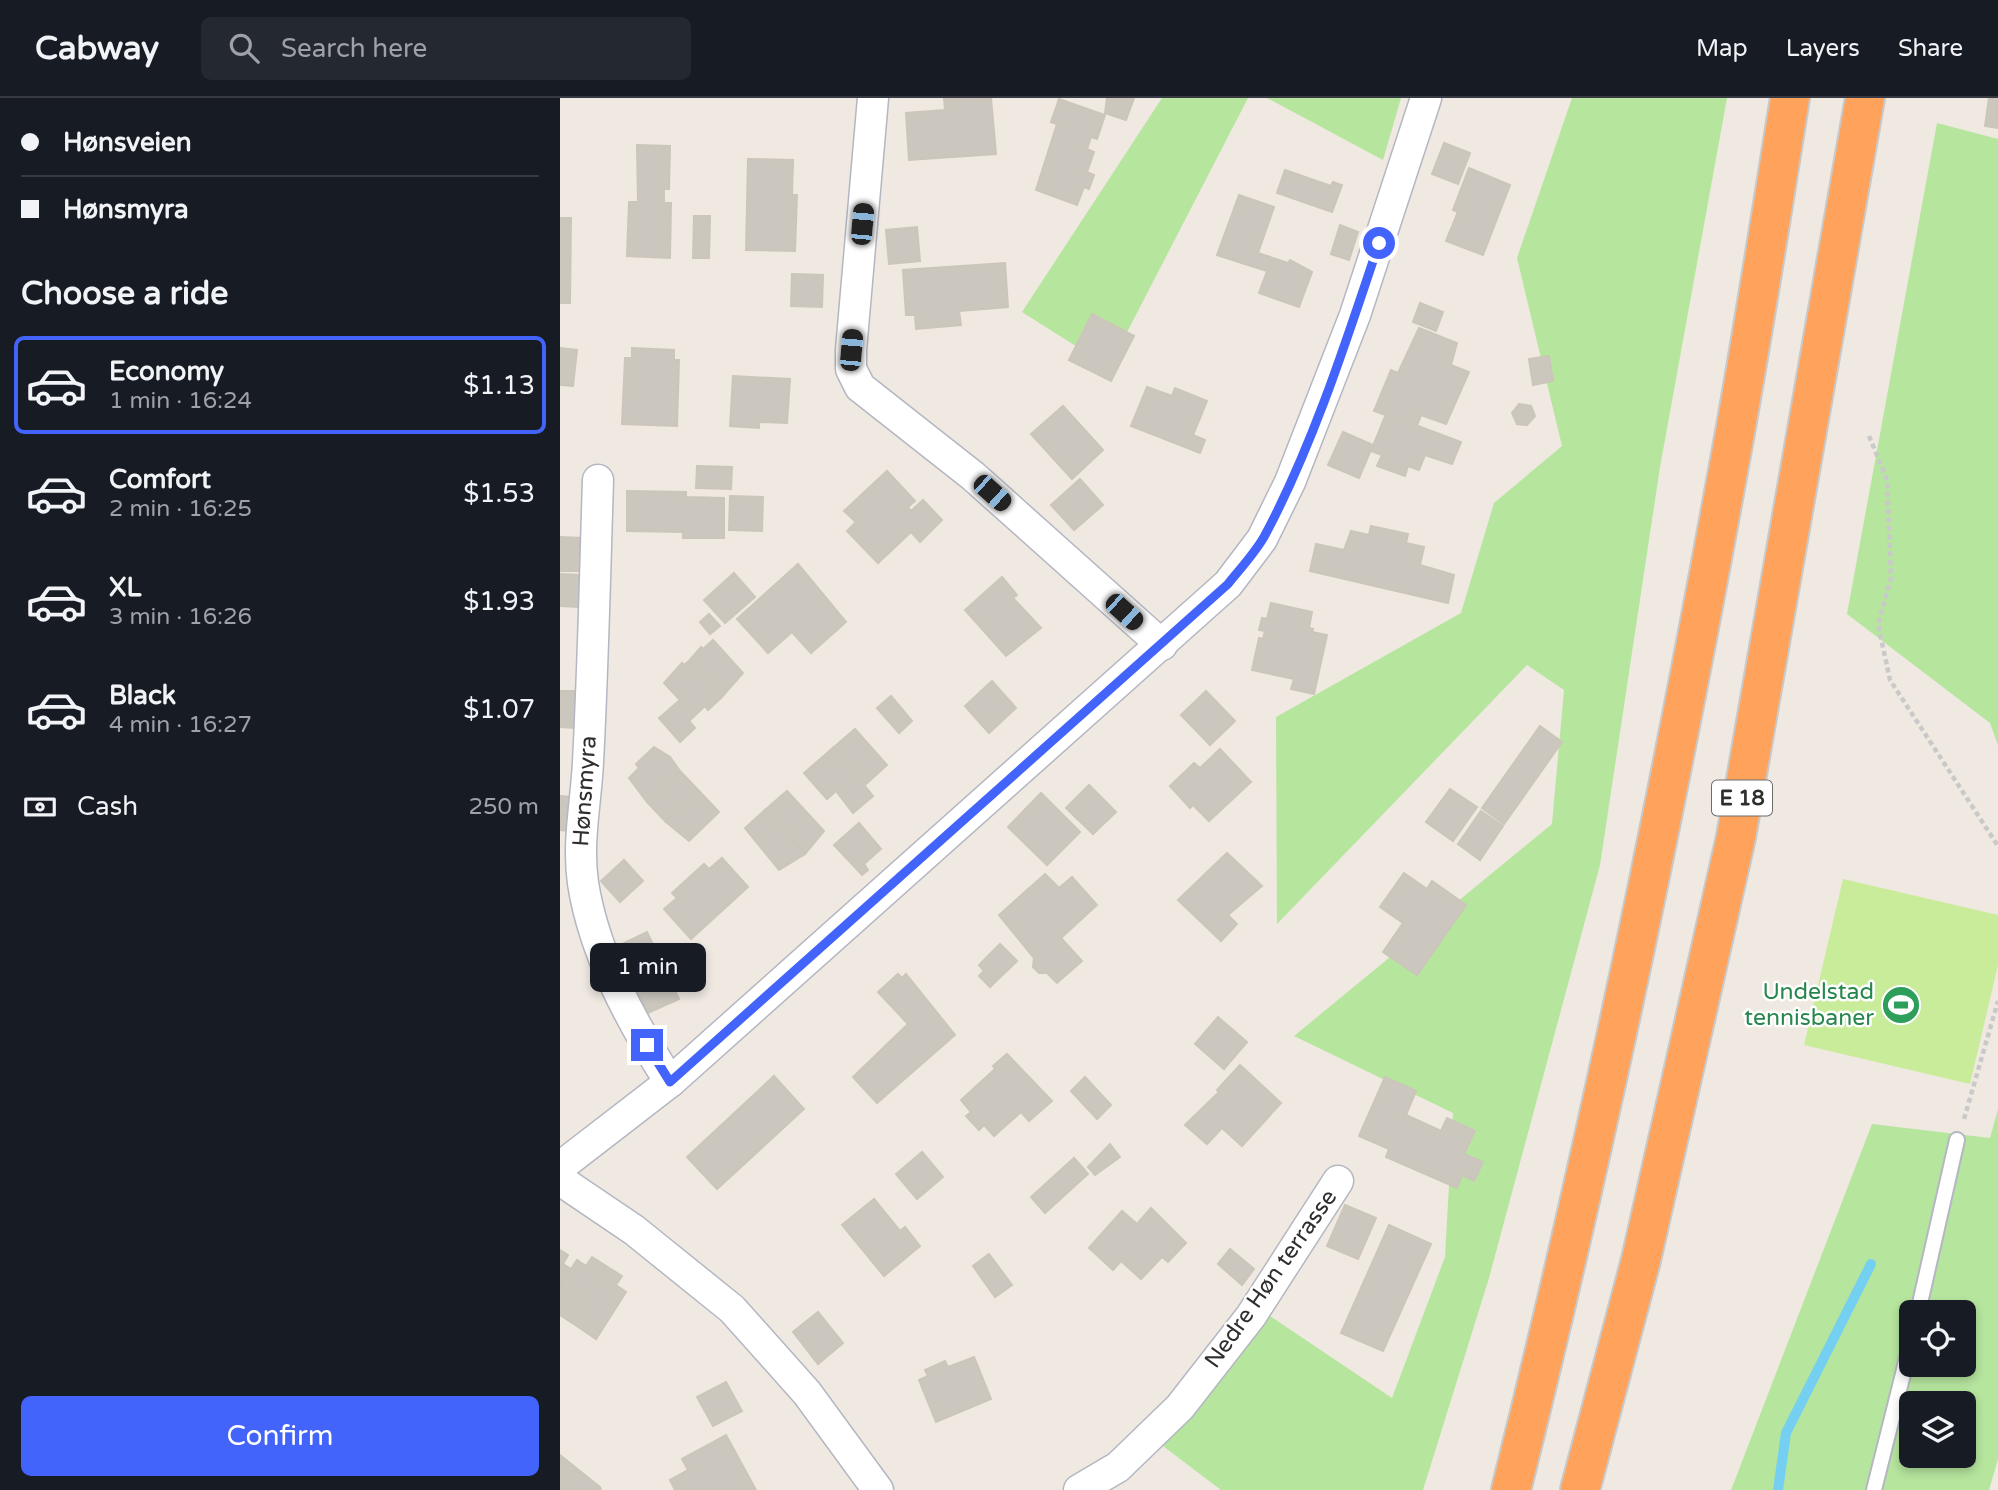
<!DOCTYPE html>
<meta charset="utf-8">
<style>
:root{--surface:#171b24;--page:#242831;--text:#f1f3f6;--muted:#9ea1a6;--line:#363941;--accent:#4264fb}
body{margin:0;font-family:"Varela Round",sans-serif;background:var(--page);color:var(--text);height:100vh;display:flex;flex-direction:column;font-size:26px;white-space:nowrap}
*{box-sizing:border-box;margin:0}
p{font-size:23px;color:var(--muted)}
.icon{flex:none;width:38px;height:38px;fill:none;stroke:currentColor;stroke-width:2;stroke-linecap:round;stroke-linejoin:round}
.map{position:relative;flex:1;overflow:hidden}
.sheet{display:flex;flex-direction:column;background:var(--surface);width:560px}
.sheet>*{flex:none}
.hud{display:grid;align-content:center;height:154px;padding:0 21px;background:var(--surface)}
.controls{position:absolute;left:1339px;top:1202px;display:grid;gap:14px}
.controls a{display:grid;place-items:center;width:77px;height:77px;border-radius:10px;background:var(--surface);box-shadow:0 4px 10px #0003;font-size:35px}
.end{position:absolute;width:32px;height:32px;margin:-16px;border:9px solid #4264fb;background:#fff;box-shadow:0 0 0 4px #fff}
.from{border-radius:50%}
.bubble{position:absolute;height:49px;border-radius:10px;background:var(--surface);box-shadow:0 4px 10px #0003;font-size:23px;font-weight:600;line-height:49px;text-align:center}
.car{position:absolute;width:21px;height:42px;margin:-21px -10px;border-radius:9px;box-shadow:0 0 5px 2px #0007;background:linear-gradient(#222 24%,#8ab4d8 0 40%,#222 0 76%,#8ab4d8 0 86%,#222 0)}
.hud b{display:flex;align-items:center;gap:24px;height:66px;font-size:26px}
.hud b+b{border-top:2px solid var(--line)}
.hud i{width:18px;height:18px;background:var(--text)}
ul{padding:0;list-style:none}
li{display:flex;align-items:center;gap:21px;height:98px;margin:0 14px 10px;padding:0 7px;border:4px solid transparent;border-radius:10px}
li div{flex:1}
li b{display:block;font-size:26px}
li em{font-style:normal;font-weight:600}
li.selected{border-color:var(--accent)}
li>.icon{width:63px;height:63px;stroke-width:1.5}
h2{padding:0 21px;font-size:32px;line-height:84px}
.pay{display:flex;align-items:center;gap:18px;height:77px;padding:0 21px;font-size:26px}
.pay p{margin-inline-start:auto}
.cta{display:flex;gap:14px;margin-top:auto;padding:14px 21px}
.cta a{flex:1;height:80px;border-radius:10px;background:var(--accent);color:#fff;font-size:28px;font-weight:600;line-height:80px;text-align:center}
header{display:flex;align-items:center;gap:42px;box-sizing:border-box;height:98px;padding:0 35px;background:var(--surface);border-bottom:2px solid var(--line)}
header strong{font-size:33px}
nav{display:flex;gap:38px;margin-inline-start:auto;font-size:24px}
.search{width:490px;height:63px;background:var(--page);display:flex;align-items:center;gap:18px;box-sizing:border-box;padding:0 24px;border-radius:10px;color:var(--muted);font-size:26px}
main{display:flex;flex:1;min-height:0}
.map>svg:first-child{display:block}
.green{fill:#b6e59e;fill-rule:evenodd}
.pitch{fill:#c9ec9a}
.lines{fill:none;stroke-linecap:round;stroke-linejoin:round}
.stream{stroke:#75cff0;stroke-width:10}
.building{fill:#cbc7bf;stroke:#cbc5ba;stroke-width:2}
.lane-casing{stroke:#b4b7c1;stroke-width:18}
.street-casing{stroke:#b4b7c1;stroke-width:33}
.highway-casing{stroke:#c9c9c9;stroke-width:42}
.path{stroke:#c9c9c9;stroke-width:4.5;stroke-dasharray:5 3.5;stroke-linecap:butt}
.lane{stroke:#fff;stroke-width:14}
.street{stroke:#fff;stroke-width:30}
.highway{stroke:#ffa35c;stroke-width:38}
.route{stroke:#4264fb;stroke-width:9}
.labels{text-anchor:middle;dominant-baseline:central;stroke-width:5;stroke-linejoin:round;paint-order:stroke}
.shield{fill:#fff;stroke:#6d6d6d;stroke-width:2}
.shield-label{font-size:21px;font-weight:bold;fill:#2e2e2e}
.street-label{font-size:23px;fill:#2e2e2e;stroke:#fff}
.leisure-label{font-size:23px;fill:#27864d;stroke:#fff;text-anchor:end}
</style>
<header>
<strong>Cabway</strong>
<div class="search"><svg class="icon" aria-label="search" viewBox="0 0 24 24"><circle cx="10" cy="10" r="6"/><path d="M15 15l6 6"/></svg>Search here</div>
<nav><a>Map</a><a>Layers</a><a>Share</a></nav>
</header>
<main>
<section class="sheet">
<div class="hud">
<b><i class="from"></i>Hønsveien</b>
<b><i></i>Hønsmyra</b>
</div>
<h2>Choose a ride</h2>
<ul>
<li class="selected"><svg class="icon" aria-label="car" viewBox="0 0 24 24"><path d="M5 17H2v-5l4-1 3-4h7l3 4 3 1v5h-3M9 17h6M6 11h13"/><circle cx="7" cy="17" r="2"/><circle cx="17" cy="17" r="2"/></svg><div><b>Economy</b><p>1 min · 16:24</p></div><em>$1.13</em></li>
<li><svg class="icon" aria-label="car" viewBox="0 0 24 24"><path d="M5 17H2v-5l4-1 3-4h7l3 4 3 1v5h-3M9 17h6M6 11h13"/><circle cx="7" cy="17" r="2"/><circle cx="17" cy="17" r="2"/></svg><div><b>Comfort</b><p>2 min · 16:25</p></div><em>$1.53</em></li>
<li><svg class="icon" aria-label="car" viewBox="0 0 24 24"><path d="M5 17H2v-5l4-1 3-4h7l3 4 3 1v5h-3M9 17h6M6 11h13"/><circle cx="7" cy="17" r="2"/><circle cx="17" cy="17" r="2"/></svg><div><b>XL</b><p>3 min · 16:26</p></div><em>$1.93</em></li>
<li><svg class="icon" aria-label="car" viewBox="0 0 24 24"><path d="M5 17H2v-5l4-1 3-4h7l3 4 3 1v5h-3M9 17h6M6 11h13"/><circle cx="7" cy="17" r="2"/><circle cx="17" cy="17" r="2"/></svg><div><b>Black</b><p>4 min · 16:27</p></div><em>$1.07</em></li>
</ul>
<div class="pay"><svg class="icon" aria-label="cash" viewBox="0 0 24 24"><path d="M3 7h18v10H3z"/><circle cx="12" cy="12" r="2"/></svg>Cash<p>250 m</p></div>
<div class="cta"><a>Confirm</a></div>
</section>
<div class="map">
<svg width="1438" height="1392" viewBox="0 0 1438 1392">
<rect width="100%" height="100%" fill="#efe9e1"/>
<g class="green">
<polygon points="602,0 688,0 549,269 462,214"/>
<polygon points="707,0 841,0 823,62"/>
<polygon points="1012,0 1167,0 1100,369 1040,767 929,1180 863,1392 661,1392 599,1345 707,1216 832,1300 885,1159 893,1015 734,938 992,726 1004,592 967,567 717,826 716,619 901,515 934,405 1002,348 957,160"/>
<polygon points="1377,25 1438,41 1438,647 1430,625 1287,516"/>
<path d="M1438 1011V1361L1429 1392H1171L1312 1026 1430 1040ZM1351 1214H1404V1267H1351ZM1351 1306H1404V1358H1351Z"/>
</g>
<polygon class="pitch" points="1283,781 1438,817 1438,867 1410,986 1244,947"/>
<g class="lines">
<polyline class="stream" points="1218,1392 1226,1335 1311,1166"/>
</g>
<g class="building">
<polygon points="384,0 431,0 436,56 349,62 346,15 385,12"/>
<polygon points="547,0 574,0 566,22 545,15"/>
<polygon points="1429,0 1438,0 1438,30 1425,28"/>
<polygon points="499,1 545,17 537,41 531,39 527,51 534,54 527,74 534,77 529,91 524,89 517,107 476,92 497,26 491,24"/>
<polygon points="884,45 910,55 898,86 872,76"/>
<polygon points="77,47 110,48 109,91 104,91 104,105 111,105 110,160 67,158 69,104 78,104"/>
<polygon points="188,61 233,62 232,97 237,97 235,153 186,152"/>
<polygon points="909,70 950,87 923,157 886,143 898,114 893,112"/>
<polygon points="725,72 771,88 773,84 782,87 772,114 717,95"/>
<polygon points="679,97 714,109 698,155 728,165 730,162 752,174 739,209 699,195 707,173 657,157"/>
<polygon points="134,118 150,118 149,160 133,160"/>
<polygon points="0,120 11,120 10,205 0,205"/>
<polygon points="780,127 798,134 789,162 771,156"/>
<polygon points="357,129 360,163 329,166 326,132"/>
<polygon points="445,165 448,209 399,213 401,227 356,231 355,217 346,217 343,172"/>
<polygon points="232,176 263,177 262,209 231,208"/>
<polygon points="860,205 883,214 876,233 853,224"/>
<polygon points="532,216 574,238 551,283 509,262"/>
<polygon points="859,230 897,245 891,267 909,274 886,326 861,317 857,328 814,313 831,272 838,275"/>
<polygon points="0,250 17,252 13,288 0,287"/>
<polygon points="72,250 114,252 114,262 119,262 117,328 62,326 65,260 72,260"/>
<polygon points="989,258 993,283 973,287 969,261"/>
<polygon points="173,278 230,281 227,325 199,324 199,330 170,328"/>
<polygon points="587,289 612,298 615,290 647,303 633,337 645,342 640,355 571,328"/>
<polygon points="959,306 971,308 975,318 967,327 957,326 952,315"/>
<polygon points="503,308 543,352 512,381 471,336"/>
<polygon points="826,316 901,344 892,366 865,357 859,372 848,368 845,378 817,368 822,357 811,353"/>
<polygon points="783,334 813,347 799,380 768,367"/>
<polygon points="137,368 172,369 171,391 136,390"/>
<polygon points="327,373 355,403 348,409 351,413 363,402 382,422 360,444 351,434 318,465 287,433 296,424 284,413"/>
<polygon points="520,381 543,407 514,432 491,407"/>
<polygon points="67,393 126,394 126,399 164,400 164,440 123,440 123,434 67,433"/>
<polygon points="170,398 203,399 202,433 169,432"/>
<polygon points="811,428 848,436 846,445 864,449 860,467 894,477 888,505 750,473 756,446 784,452 791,433 809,437"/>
<polygon points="0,439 22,440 21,473 0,473"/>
<polygon points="238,466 286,524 251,555 232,534 208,555 177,521"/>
<polygon points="174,475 195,499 165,525 144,502"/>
<polygon points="0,476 21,477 19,509 0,508"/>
<polygon points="442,479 457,497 453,500 481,530 446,558 405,512"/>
<polygon points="711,505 752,514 749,530 753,531 752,534 767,537 754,596 731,591 734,581 692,572 699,540 703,541 705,533 699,532 702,520 707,521"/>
<polygon points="149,516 160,528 150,536 140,524"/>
<polygon points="153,542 183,575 161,600 129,563 141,549 143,551"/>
<polygon points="129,563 161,600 148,612 145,608 129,623 135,630 120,644 99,620 120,602 104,585 122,565 124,567"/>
<polygon points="432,583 456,610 429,635 405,608"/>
<polygon points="0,593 16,593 15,630 0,629"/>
<polygon points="646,593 675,623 650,647 621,617"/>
<polygon points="331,598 352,623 339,635 317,610"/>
<polygon points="980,628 1002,644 944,726 922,710"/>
<polygon points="295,631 327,667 306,686 274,649"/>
<polygon points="94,649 110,659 120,673 87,704 69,680 79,670 76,666"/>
<polygon points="274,649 313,698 293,715 276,693 267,701 244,675"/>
<polygon points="660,651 691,684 649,723 633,707 630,710 610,688 634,665 640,670"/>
<polygon points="120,673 139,693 106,724 87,704"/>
<polygon points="529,687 556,714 533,736 506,710"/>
<polygon points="890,691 917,709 893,743 866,724"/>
<polygon points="139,693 159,714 129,743 106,724"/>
<polygon points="227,693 264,733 245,756 206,711"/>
<polygon points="481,695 520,734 487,767 448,729"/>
<polygon points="0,698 10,699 8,733 0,732"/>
<polygon points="206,711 245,756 219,772 185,730"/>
<polygon points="921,713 943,728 920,762 898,746"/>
<polygon points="299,725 321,751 304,766 308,772 302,777 274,747"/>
<polygon points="667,755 702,788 668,817 677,826 661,843 618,802"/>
<polygon points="162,760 188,789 131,841 104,811 117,800 112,795 144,766 149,771"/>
<polygon points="64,762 83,783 60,804 41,783"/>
<polygon points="844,775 867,791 872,783 906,807 857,877 823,854 843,825 820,809"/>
<polygon points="485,776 499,790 512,779 537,807 501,840 522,863 497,885 487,875 479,875 473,869 474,860 439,817"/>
<polygon points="87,834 119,901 88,915 56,849"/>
<polygon points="440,846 457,863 430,889 419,878 424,873 419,867"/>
<polygon points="338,876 342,880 346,876 395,937 317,1005 293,979 348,926 318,894"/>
<polygon points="658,919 687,944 664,971 635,946"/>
<polygon points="447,956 492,1003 469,1023 461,1014 434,1038 424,1027 419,1032 406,1018 411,1014 401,1002 435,971 433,968"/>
<polygon points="680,967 721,1005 682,1048 662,1030 647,1046 625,1027 659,994 657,992"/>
<polygon points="214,978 244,1011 157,1091 127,1059"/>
<polygon points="525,979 551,1007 537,1021 511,993"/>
<polygon points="825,979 856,993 846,1017 881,1033 887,1020 915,1033 904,1056 923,1064 914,1083 902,1077 897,1090 826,1059 829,1051 799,1038"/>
<polygon points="550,1046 560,1059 535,1077 528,1069"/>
<polygon points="362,1054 383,1079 357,1101 336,1076"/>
<polygon points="514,1060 528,1076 485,1115 471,1099"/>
<polygon points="314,1101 340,1133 345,1129 360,1148 324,1178 282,1127"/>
<polygon points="785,1107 816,1120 798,1161 767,1148"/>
<polygon points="591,1110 626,1145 608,1164 602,1159 581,1181 561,1163 553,1172 529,1150 562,1113 577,1126"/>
<polygon points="829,1127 871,1146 823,1253 781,1235"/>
<polygon points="670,1151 694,1171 682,1187 658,1166"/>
<polygon points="0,1152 8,1157 3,1166 11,1171 0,1188"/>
<polygon points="429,1156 452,1187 435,1199 413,1168"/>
<polygon points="32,1159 46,1168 11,1224 0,1217 0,1188 17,1162 26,1168"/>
<polygon points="46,1168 62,1178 56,1187 66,1194 36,1241 11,1224"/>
<polygon points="258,1214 283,1245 258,1266 233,1234"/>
<polygon points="414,1259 431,1301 376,1324 359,1282 368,1278 365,1272 385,1263 388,1269"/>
<polygon points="166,1284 182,1313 153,1328 137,1299"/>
<polygon points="166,1337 196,1392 115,1392 110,1382 128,1372 122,1361"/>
<polygon points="0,1357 40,1389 41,1392 0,1392"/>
</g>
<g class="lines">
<g class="lane-casing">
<g id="lane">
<polyline points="1358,1214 1397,1042"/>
<polyline points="1314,1392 1351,1244"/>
</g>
</g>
<g class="street-casing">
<g id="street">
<polyline points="313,0 291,252 291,271 300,289 413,378 602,547"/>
<path d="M38 382C35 476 33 570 28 664 26 705 17 744 23 785 34 856 72 925 110 984"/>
<polyline points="0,1069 110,984 668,486 702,441 730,384 795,217 866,0"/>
<polyline points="0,1082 74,1132 172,1211 247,1295 318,1392"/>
<polyline points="519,1392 558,1369 620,1309 691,1218 778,1083"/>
</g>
</g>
<g class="highway-casing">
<g id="highway">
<path d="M951 1392C1035 1055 1106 715 1168 373 1191 249 1210 124 1230 0"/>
<polyline points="1020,1392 1081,1162 1176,739 1305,0"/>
</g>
</g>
<g class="path">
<polyline points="1309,338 1327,382 1331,480 1318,526 1330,582 1438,748"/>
<polyline points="1404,1021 1438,903"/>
</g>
<use href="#lane" class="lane"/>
<use href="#street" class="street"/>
<use href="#highway" class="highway"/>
</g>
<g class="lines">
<path class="route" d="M87 947 110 984 668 486C680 471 694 456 704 439 752 350 787 241 819 145"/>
</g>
<defs>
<g id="stadium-disc" transform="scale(2.0125)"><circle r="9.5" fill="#2e9e5b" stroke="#fff"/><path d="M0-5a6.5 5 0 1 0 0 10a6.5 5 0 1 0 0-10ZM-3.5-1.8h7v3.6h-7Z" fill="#fff"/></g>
</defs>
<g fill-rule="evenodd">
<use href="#stadium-disc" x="1341" y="907"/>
</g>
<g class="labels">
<rect class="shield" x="1152" y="682.5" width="60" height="35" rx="5"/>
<g class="shield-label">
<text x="1182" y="700">E 18</text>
</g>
<g class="street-label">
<text transform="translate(25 693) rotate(-86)">Hønsmyra</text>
<text transform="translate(711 1181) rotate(-55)">Nedre Høn terrasse</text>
</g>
<g class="leisure-label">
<text x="1314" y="894">Undelstad<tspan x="1314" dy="26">tennisbaner</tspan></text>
</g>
</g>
</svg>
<div class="controls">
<a><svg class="icon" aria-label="locate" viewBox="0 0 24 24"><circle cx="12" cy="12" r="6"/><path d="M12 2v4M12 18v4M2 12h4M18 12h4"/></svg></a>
<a><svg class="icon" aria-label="layers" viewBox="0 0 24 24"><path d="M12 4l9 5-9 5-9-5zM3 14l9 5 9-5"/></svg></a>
</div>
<i class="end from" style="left:819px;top:145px"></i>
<i class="end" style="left:87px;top:947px"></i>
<div class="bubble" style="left:30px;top:845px;width:116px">1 min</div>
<i class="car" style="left:302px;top:126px;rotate:5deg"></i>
<i class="car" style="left:291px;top:252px;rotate:5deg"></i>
<i class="car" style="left:432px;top:395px;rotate:132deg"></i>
<i class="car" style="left:564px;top:514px;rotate:132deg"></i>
</div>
</main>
